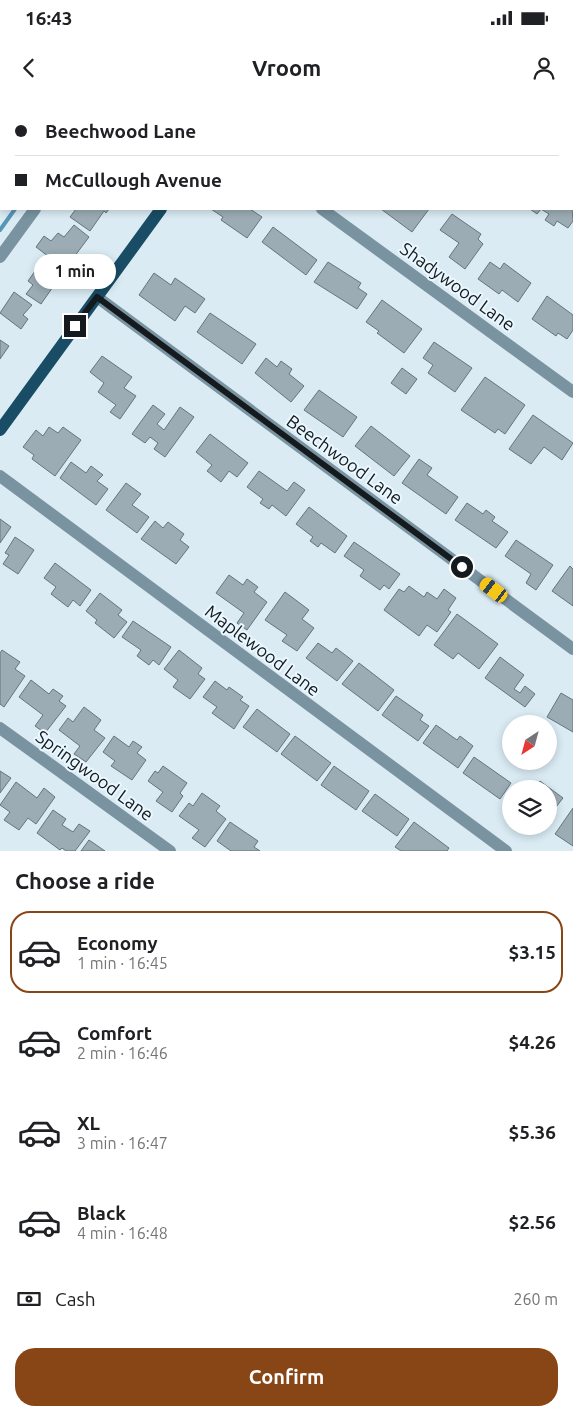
<!DOCTYPE html>
<meta charset="utf-8">
<style>
:root{--surface:#fff;--page:#f6f6f6;--text:#202124;--muted:#757577;--line:#e0e0e0;--accent:#884515}
body{margin:0;font-family:Ubuntu,sans-serif;background:var(--page);color:var(--text);height:100vh;display:flex;flex-direction:column;font-size:19px;white-space:nowrap}
*{box-sizing:border-box;margin:0}
p{font-size:16px;color:var(--muted)}
.icon{flex:none;width:28px;height:28px;fill:none;stroke:currentColor;stroke-width:2;stroke-linecap:round;stroke-linejoin:round}
.map{position:relative;height:751px;overflow:hidden}
.details{display:flex;flex-direction:column;background:var(--surface);flex:1}
.details>*{flex:none}
.hud{position:absolute;left:0px;top:0px;width:574px;height:110px;box-shadow:0 2px 8px #0003;display:grid;align-content:center;height:110px;padding:0 15px;background:var(--surface)}
.needle{width:32px;rotate:216deg}
.buttons{position:absolute;left:502px;top:615px;display:grid;gap:10px}
.buttons a{display:grid;place-items:center;width:55px;height:55px;border-radius:50%;background:var(--surface);box-shadow:0 2px 8px #0003;font-size:25px}
.end{position:absolute;width:22px;height:22px;margin:-11px;border:6px solid #141a1d;background:#fff;box-shadow:0 0 0 2px #fff}
.from{border-radius:50%}
.bubble{position:absolute;height:35px;border-radius:18px;background:var(--surface);box-shadow:0 2px 8px #0003;font-size:16px;font-weight:600;line-height:35px;text-align:center}
.car{position:absolute;width:15px;height:30px;margin:-15px -8px;border-radius:6px;box-shadow:0 0 4px 1px #0007;background:linear-gradient(#f5c518 24%,#345 0 40%,#f5c518 0 76%,#345 0 86%,#f5c518 0)}
.hud b{display:flex;align-items:center;gap:18px;height:48px;font-size:19px}
.hud b+b{border-top:1px solid var(--line)}
.hud i{width:12px;height:12px;background:var(--text)}
ul{padding:0;list-style:none}
li{display:flex;align-items:center;gap:15px;height:82px;margin:0 10px 8px;padding:0 5px;border:2px solid transparent;border-radius:20px}
li div{flex:1}
li b{display:block;font-size:19px}
li em{font-style:normal;font-weight:600}
li.current{border-color:var(--accent)}
li>.icon{width:45px;height:45px;stroke-width:1.5}
h2{padding:0 15px;font-size:22px;line-height:60px}
.pay{display:flex;align-items:center;gap:12px;height:55px;padding:0 15px;font-size:19px}
.pay p{margin-inline-start:auto}
.action{display:flex;gap:10px;margin-top:auto;padding:10px 15px}
.action a{flex:1;height:58px;border-radius:20px;background:var(--accent);color:#fff;font-size:20px;font-weight:600;line-height:58px;text-align:center}
.status{display:flex;justify-content:space-between;align-items:center;height:35px;padding:0 25px;background:var(--surface);direction:ltr}
.status svg{height:14px;fill:currentColor}
header{display:flex;justify-content:space-between;align-items:center;height:65px;padding:0 15px;background:var(--surface);font-size:22px;font-weight:600}
.map>svg:first-child{display:block}
.lines{fill:none;stroke-linecap:round;stroke-linejoin:round}
.stream{stroke:#5796b5;stroke-width:4}
.building{fill:#9cacb4;stroke:#66757d}
.minor{stroke:#7993a1;stroke-width:12}
.major{stroke:#184d65;stroke-width:12}
.route{stroke:#141a1d;stroke-width:6}
.labels{text-anchor:middle;dominant-baseline:central;stroke-width:4;stroke-linejoin:round;paint-order:stroke}
.street-label{font-size:18px;fill:#141a1d;stroke:#eaf7ff}
</style>
<div class="status"><b>16:43</b><svg viewBox="0 0 49 12"><path d="M0 12V9h3v3zM5 12V6h3v6zM10 12V3h3v9zM15 12V0h3v12zM26 1h20v11H26zM47 4h2v5h-2z"/></svg></div>
<header><svg class="icon" aria-label="back" viewBox="0 0 24 24"><path d="M15 5l-7 7 7 7"/></svg>Vroom<svg class="icon" aria-label="person" viewBox="0 0 24 24"><circle cx="12" cy="8" r="4"/><path d="M4 21q1-7 8-7t8 7"/></svg></header>
<div class="map">
<svg width="573" height="751" viewBox="0 0 573 751">
<rect width="100%" height="100%" fill="#daebf4"/>
<g class="lines">
<g class="stream">
<polyline points="92,1 93,0"/>
<polyline points="0,130 15,109"/>
</g>
</g>
<g class="building">
<polygon points="572,108 573,121 568,128 557,121 554,126 545,120 549,114 541,109 537,114 530,109"/>
<polygon points="76,109 109,109 106,113 104,111 90,131 70,117"/>
<polygon points="211,109 250,109 262,117 247,138 221,120 223,117"/>
<polygon points="381,109 429,109 412,132"/>
<polygon points="452,114 481,134 478,139 483,144 465,169 449,157 459,143 440,130"/>
<polygon points="74,125 89,137 65,169 36,147 44,136 51,141 58,133 64,137"/>
<polygon points="273,127 317,160 306,175 262,142"/>
<polygon points="43,160 62,174 41,204 26,194 33,185 28,181"/>
<polygon points="328,162 361,183 358,188 367,194 357,209 314,182"/>
<polygon points="490,162 500,169 504,163 531,183 518,202 502,190 499,194 478,179"/>
<polygon points="154,173 171,185 175,178 205,199 195,213 185,206 175,221 139,195"/>
<polygon points="14,192 32,205 23,215 28,219 21,229 0,213"/>
<polygon points="547,196 573,215 573,230 567,239 558,233 556,236 532,219"/>
<polygon points="382,200 422,229 404,253 377,233 379,231 366,222"/>
<polygon points="210,213 256,244 242,264 197,232"/>
<polygon points="0,240 9,246 0,259"/>
<polygon points="434,242 472,268 455,292 428,273 433,265 423,258"/>
<polygon points="102,256 132,277 124,288 136,296 120,319 110,312 116,305 98,292 104,283 90,272"/>
<polygon points="266,258 277,267 281,261 292,269 289,274 304,286 291,302 255,273"/>
<polygon points="402,268 417,279 406,294 391,283"/>
<polygon points="485,277 525,305 505,334 498,329 495,333 461,310"/>
<polygon points="319,290 357,317 343,337 304,310"/>
<polygon points="153,305 165,314 157,324 164,330 180,307 194,317 165,357 154,349 158,343 150,337 145,343 132,334"/>
<polygon points="533,315 573,343 562,360 544,347 531,364 509,349"/>
<polygon points="371,326 410,356 394,376 355,346"/>
<polygon points="49,327 58,333 63,327 81,340 55,376 32,359 34,355 23,347 36,330 43,336"/>
<polygon points="210,334 248,363 237,377 229,371 221,382 207,371 212,365 196,352"/>
<polygon points="419,359 432,368 427,375 458,397 446,414 402,383"/>
<polygon points="71,362 86,373 91,366 103,375 97,381 108,389 96,405 60,378"/>
<polygon points="259,371 287,391 294,382 305,390 286,416 272,405 269,409 260,403 263,399 247,387"/>
<polygon points="126,383 141,394 132,405 149,417 137,433 106,410"/>
<polygon points="467,403 483,414 486,410 495,417 492,421 508,432 496,448 455,420"/>
<polygon points="309,407 347,436 335,453 321,443 318,447 310,441 313,437 296,424"/>
<polygon points="0,419 11,427 0,443"/>
<polygon points="155,421 163,428 168,422 184,434 180,440 189,447 176,464 141,439"/>
<polygon points="15,437 34,450 18,474 3,464 9,455 5,453"/>
<polygon points="516,440 553,465 536,490 526,483 531,474 505,456"/>
<polygon points="354,442 400,474 389,489 384,485 380,490 360,476 364,470 344,456"/>
<polygon points="55,463 91,490 80,506 73,500 68,507 51,494 56,487 44,478"/>
<polygon points="570,466 573,469 573,506 552,491"/>
<polygon points="229,475 243,485 247,479 258,487 254,492 267,502 247,530 237,523 244,513 216,493"/>
<polygon points="409,486 424,497 427,492 437,499 444,489 456,498 448,510 451,512 437,532 427,525 419,536 384,510 399,489 404,492"/>
<polygon points="285,492 309,510 302,519 314,528 297,551 282,541 287,535 265,520"/>
<polygon points="100,493 122,510 118,515 127,522 114,538 95,523 97,520 86,511"/>
<polygon points="457,514 498,544 479,569 458,553 453,559 434,545"/>
<polygon points="133,521 171,547 159,565 153,560 149,565 137,556 141,550 122,537"/>
<polygon points="318,543 332,553 336,548 353,561 337,581 306,558"/>
<polygon points="2,550 20,562 15,569 25,576 4,607 0,604 0,553"/>
<polygon points="179,550 202,568 198,574 205,579 190,599 173,587 178,580 164,569"/>
<polygon points="500,557 524,575 514,589 520,593 525,586 535,594 525,607 485,578"/>
<polygon points="359,563 394,590 378,611 342,584"/>
<polygon points="31,580 49,594 53,589 63,596 59,601 66,606 45,633 35,626 43,615 19,597"/>
<polygon points="215,581 227,590 229,587 243,597 240,600 249,606 234,629 212,613 217,607 203,597"/>
<polygon points="561,593 573,600 573,632 547,617"/>
<polygon points="396,596 423,615 420,620 429,626 418,641 382,615"/>
<polygon points="84,607 101,620 94,630 105,638 86,662 74,654 80,646 59,630 68,618 73,622"/>
<polygon points="257,609 290,634 277,652 243,627"/>
<polygon points="436,625 457,640 460,636 473,646 458,668 423,643"/>
<polygon points="114,636 129,647 133,641 142,647 137,653 146,660 132,680 111,666 115,661 103,652"/>
<polygon points="295,636 331,663 317,681 281,654"/>
<polygon points="474,657 511,683 500,699 463,673"/>
<polygon points="163,666 187,683 180,693 183,696 172,712 156,701 163,692 148,681 155,671 158,673"/>
<polygon points="334,666 369,691 356,710 321,685"/>
<polygon points="0,671 11,678 0,693"/>
<polygon points="540,681 563,698 549,716 549,689 534,689"/>
<polygon points="16,682 37,698 44,688 55,697 36,724 28,718 19,730 4,720 10,712 0,705"/>
<polygon points="202,693 220,706 216,711 226,719 205,747 192,738 199,730 179,716 189,703 193,706"/>
<polygon points="375,694 409,719 397,736 362,711"/>
<polygon points="573,708 573,746 555,734"/>
<polygon points="53,710 66,719 62,725 73,732 79,724 90,731 75,751 66,751 62,748 60,750 37,733"/>
<polygon points="230,722 258,741 254,747 260,751 231,751 217,741"/>
<polygon points="414,722 449,748 447,751 401,751 395,747"/>
<polygon points="89,740 105,751 81,751"/>
</g>
<g class="lines">
<g class="minor">
<polyline points="173,0 175,1"/>
<polyline points="498,0 499,1"/>
<polyline points="113,1 114,0"/>
<polyline points="572,54 573,55"/>
<polyline points="322,109 573,292"/>
<polyline points="0,157 35,109"/>
<polyline points="97,197 573,549"/>
<polyline points="0,376 506,751"/>
<polyline points="0,628 170,751"/>
</g>
<g class="major">
<polyline points="238,1 239,0"/>
<polyline points="0,330 161,109"/>
</g>
</g>
<g class="lines">
<polyline class="route" points="75,226 97,197 462,467"/>
</g>
<g class="labels">
<g class="street-label">
<text transform="translate(458 186) rotate(36)">Shadywood Lane</text>
<text transform="translate(345 359) rotate(36)">Beechwood Lane</text>
<text transform="translate(263 550) rotate(37)">Maplewood Lane</text>
<text transform="translate(95 675) rotate(36)">Springwood Lane</text>
</g>
</g>
</svg>
<div class="buttons">
<a><svg class="needle" viewBox="-14 -14 28 28"><path d="M0-13l5 13h-10z" fill="#e53935"/><path d="M0 13l5-13h-10z" fill="#757577"/></svg></a>
<a><svg class="icon" aria-label="layers" viewBox="0 0 24 24"><path d="M12 4l9 5-9 5-9-5zM3 14l9 5 9-5"/></svg></a>
</div>
<i class="end from" style="left:462px;top:467px"></i>
<i class="end" style="left:75px;top:226px"></i>
<div class="bubble" style="left:34px;top:154px;width:82px">1 min</div>
<i class="car" style="left:494px;top:490px;rotate:307deg"></i>
<div class="hud">
<b><i class="from"></i>Beechwood Lane</b>
<b><i></i>McCullough Avenue</b>
</div>
</div>
<section class="details">
<h2>Choose a ride</h2>
<ul>
<li class="current"><svg class="icon" aria-label="car" viewBox="0 0 24 24"><path d="M5 17H2v-5l4-1 3-4h7l3 4 3 1v5h-3M9 17h6M6 11h13"/><circle cx="7" cy="17" r="2"/><circle cx="17" cy="17" r="2"/></svg><div><b>Economy</b><p>1 min · 16:45</p></div><em>$3.15</em></li>
<li><svg class="icon" aria-label="car" viewBox="0 0 24 24"><path d="M5 17H2v-5l4-1 3-4h7l3 4 3 1v5h-3M9 17h6M6 11h13"/><circle cx="7" cy="17" r="2"/><circle cx="17" cy="17" r="2"/></svg><div><b>Comfort</b><p>2 min · 16:46</p></div><em>$4.26</em></li>
<li><svg class="icon" aria-label="car" viewBox="0 0 24 24"><path d="M5 17H2v-5l4-1 3-4h7l3 4 3 1v5h-3M9 17h6M6 11h13"/><circle cx="7" cy="17" r="2"/><circle cx="17" cy="17" r="2"/></svg><div><b>XL</b><p>3 min · 16:47</p></div><em>$5.36</em></li>
<li><svg class="icon" aria-label="car" viewBox="0 0 24 24"><path d="M5 17H2v-5l4-1 3-4h7l3 4 3 1v5h-3M9 17h6M6 11h13"/><circle cx="7" cy="17" r="2"/><circle cx="17" cy="17" r="2"/></svg><div><b>Black</b><p>4 min · 16:48</p></div><em>$2.56</em></li>
</ul>
<div class="pay"><svg class="icon" aria-label="cash" viewBox="0 0 24 24"><path d="M3 7h18v10H3z"/><circle cx="12" cy="12" r="2"/></svg>Cash<p>260 m</p></div>
<div class="action"><a>Confirm</a></div>
</section>
